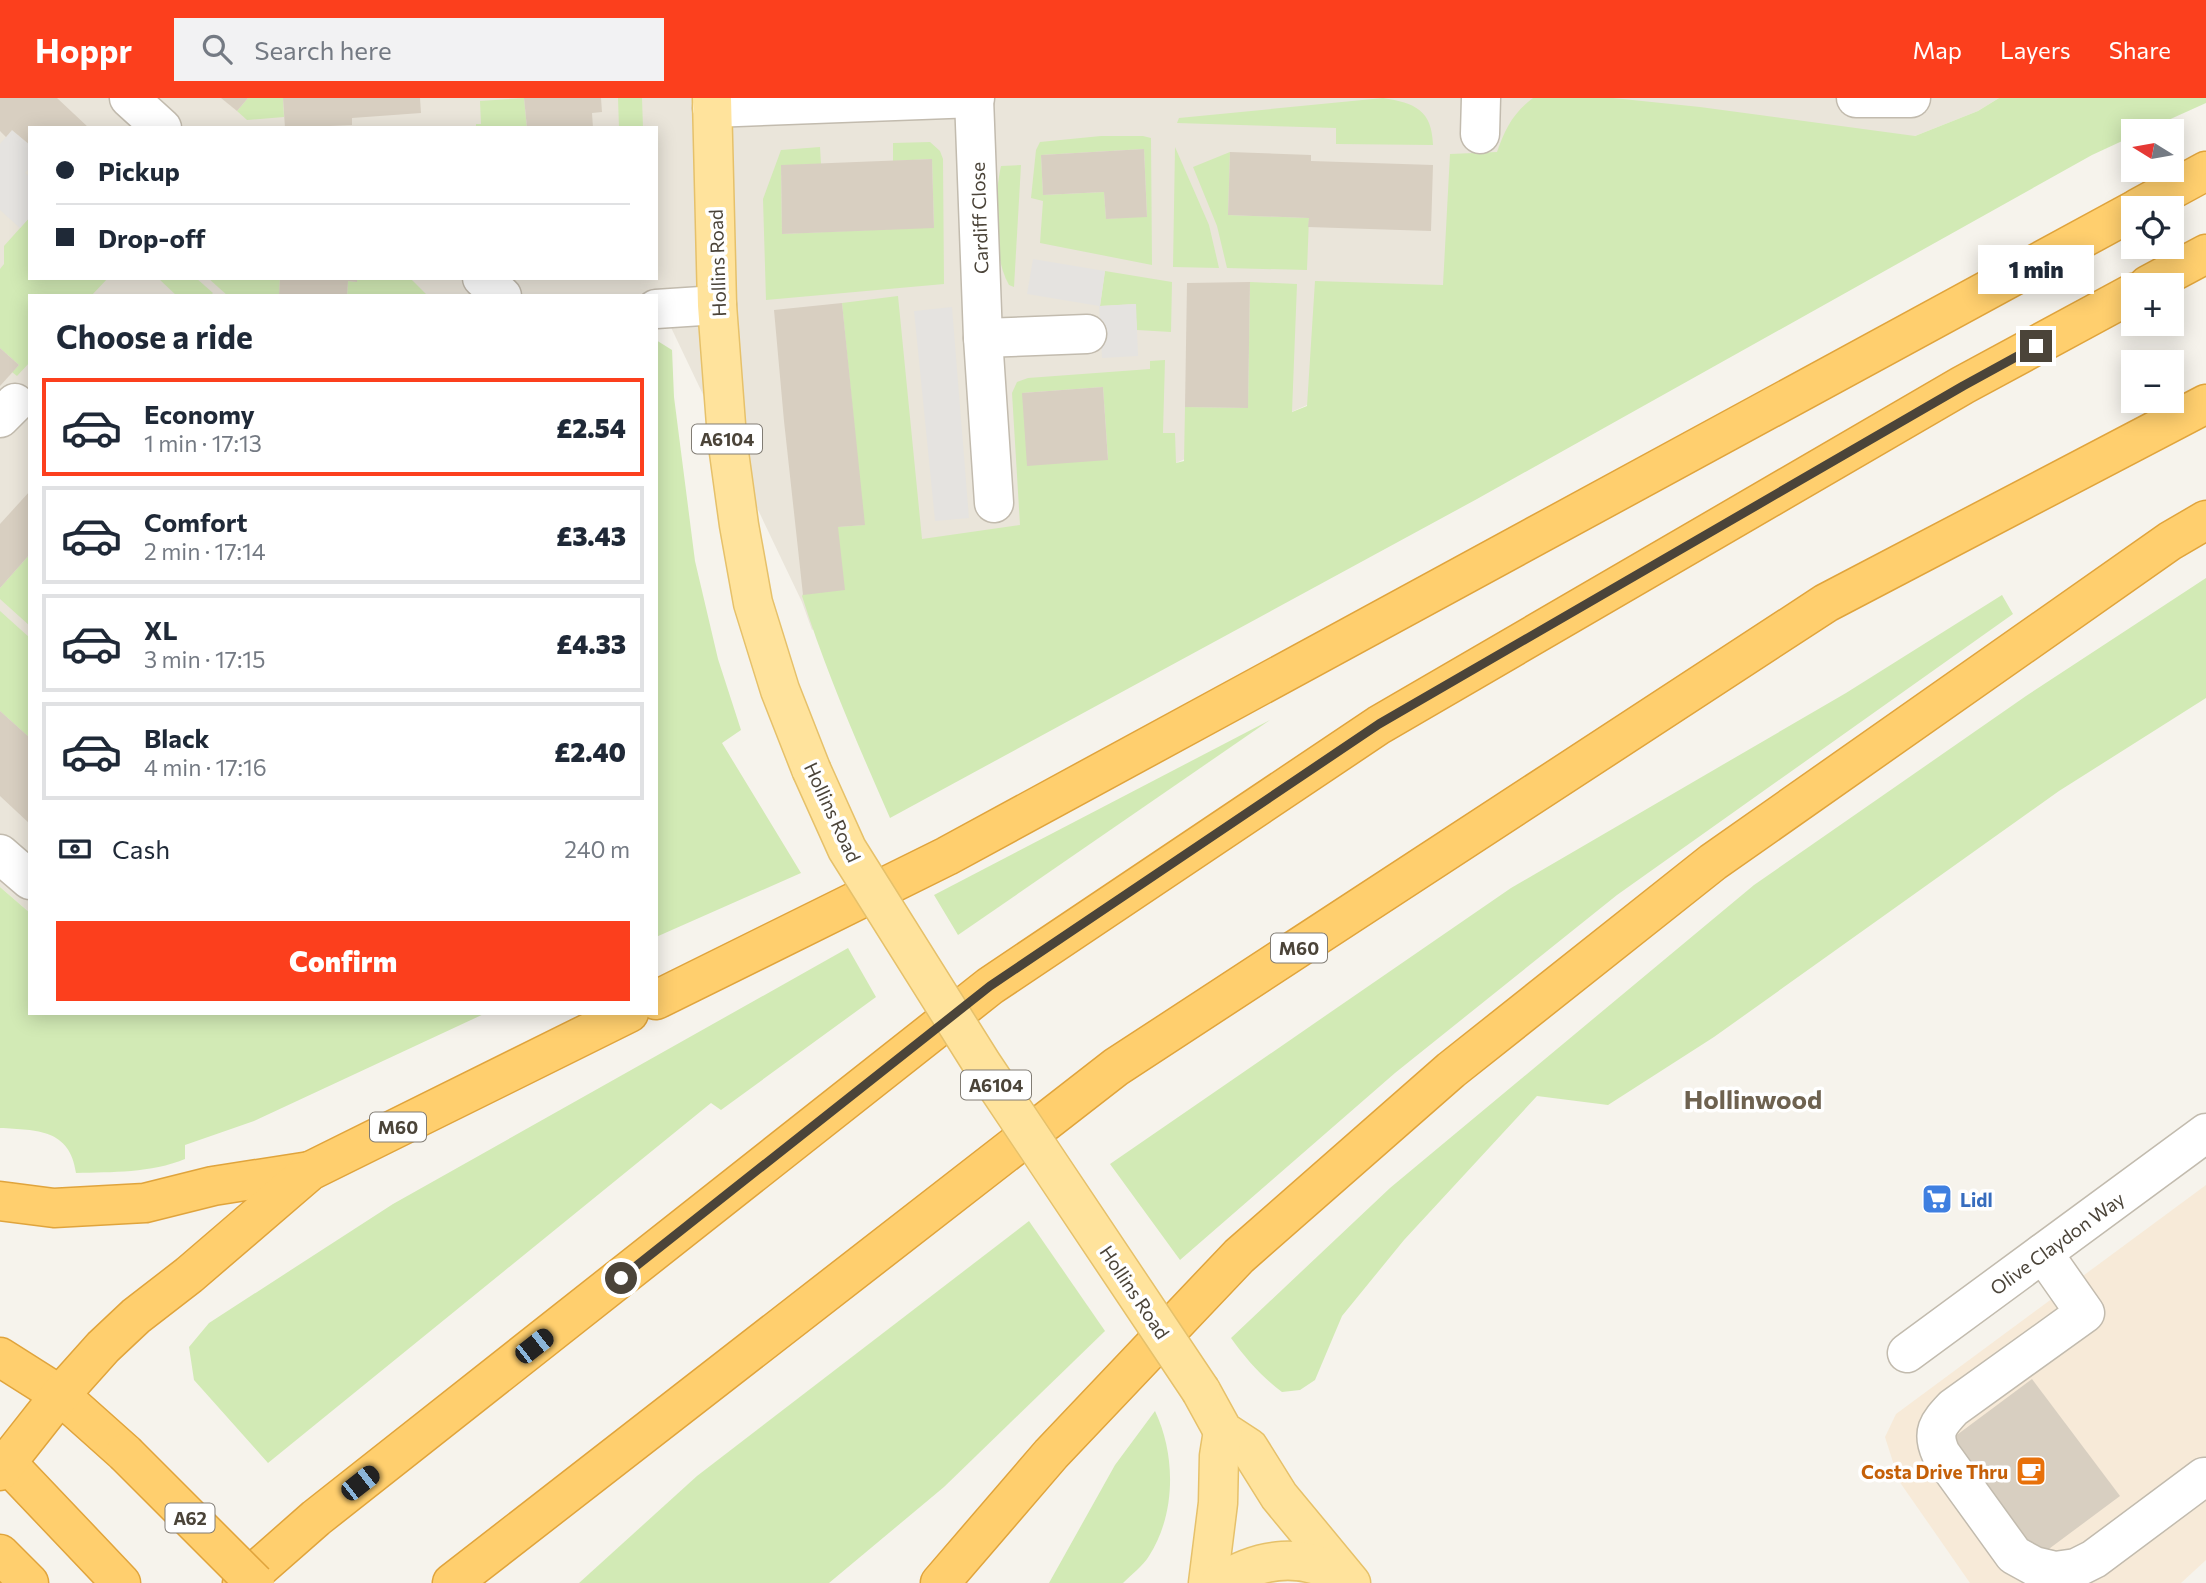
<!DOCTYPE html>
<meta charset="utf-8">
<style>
:root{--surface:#fff;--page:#f2f2f3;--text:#1f2937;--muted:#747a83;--line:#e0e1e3;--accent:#fc3f1d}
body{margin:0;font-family:Commissioner,sans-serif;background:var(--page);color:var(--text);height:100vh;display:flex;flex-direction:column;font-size:26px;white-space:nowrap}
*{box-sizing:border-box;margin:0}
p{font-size:23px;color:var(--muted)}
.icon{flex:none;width:38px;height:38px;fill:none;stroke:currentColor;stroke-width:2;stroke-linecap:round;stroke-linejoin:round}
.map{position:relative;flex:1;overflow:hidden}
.sheet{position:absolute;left:28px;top:196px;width:630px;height:721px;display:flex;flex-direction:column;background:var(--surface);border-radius:0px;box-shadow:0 4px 18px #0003}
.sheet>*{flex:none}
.guide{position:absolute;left:28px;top:28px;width:630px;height:154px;border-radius:0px;box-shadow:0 4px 18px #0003;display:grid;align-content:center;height:154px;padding:0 28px;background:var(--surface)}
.needle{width:46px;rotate:281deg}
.controls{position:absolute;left:2121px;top:21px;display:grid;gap:14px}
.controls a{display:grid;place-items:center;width:63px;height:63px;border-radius:0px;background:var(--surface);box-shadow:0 4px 18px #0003;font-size:35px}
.end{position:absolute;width:32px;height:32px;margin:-16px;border:9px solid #4b4439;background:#fff;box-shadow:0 0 0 4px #fff}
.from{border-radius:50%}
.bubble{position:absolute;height:49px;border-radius:0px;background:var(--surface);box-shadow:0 4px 18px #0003;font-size:23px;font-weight:800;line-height:49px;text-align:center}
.car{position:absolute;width:21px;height:42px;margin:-21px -10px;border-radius:9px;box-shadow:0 0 5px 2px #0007;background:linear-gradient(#222 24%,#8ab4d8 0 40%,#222 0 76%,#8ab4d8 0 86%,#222 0)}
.guide b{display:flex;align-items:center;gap:24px;height:66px;font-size:26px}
.guide b+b{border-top:2px solid var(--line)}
.guide i{width:18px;height:18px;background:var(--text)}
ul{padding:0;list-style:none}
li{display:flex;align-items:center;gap:21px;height:98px;margin:0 14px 10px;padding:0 14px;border:4px solid var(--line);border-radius:0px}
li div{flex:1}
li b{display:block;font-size:26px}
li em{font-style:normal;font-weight:800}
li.selected{border-color:var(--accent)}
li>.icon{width:63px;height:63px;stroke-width:1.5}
h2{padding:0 28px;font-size:32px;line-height:84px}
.pay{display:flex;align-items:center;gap:18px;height:77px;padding:0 28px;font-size:26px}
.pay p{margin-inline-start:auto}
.action{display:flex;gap:14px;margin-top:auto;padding:14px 28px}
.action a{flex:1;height:80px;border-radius:0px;background:var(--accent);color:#fff;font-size:28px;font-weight:800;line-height:80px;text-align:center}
header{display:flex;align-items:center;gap:42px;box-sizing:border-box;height:98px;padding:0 35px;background:var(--accent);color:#fff}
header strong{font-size:33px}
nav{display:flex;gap:38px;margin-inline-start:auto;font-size:24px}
.search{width:490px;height:63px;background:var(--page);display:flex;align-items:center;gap:18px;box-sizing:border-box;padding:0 24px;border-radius:0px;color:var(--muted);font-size:26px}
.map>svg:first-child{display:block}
.residential{fill:#eae5da;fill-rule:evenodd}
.commercial{fill:#f7ead8}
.green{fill:#d2eab5;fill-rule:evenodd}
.parking{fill:#e5e3e0}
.building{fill:#d8cfc1}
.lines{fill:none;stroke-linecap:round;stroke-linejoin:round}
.minor-casing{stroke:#c2bbae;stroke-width:41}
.major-casing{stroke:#e6c16a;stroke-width:41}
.highway-casing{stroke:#e0a43c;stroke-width:41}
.minor{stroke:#fff;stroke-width:38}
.major{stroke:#ffe39c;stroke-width:38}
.highway{stroke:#ffcf6e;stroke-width:38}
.major-bridge-casing{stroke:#e6c16a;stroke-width:41;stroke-linecap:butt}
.highway-bridge-casing{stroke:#e0a43c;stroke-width:41;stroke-linecap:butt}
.major-bridge{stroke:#ffe39c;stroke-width:38}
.highway-bridge{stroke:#ffcf6e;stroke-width:38}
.route{stroke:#4b4439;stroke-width:9}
.labels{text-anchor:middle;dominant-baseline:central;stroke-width:7;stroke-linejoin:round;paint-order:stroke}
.shield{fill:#fff;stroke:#817c74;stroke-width:2}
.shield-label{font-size:18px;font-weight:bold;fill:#4b4439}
.street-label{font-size:19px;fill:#4b4439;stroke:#fff}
.shop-label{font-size:19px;font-weight:bold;fill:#366cbe;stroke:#fff;text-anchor:start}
.food-label{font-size:19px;font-weight:bold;fill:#c56008;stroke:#fff;text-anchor:end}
.district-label{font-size:26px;font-weight:bold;fill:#6e6250;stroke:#fff}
</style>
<header>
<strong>Hoppr</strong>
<div class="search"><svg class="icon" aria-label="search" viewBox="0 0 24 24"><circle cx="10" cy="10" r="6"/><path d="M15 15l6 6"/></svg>Search here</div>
<nav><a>Map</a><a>Layers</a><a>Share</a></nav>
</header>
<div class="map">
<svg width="2206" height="1485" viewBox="0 0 2206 1485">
<rect width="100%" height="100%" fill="#f6f3ec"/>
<path class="residential" d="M0 0H1999L1978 13 1915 38 1176 365 812 532 802 504 656 198H30V815L0 789ZM30 30H656V180H30Z"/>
<polygon class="commercial" points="2206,1087 2206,1462 2181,1485 1970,1485 1899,1383 1885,1339 1896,1316"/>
<g class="green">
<polygon points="248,0 283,0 284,19 247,22 237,13"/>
<polygon points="524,0 527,30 476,30 476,26 481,26 480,3"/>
<polygon points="618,0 642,0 643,30 619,30"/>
<path d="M1383 0C1415 5 1432 12 1433 47L1336 46V30L1177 25 1179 20Z"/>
<path d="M1533 0H1613L1700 9 1915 38 1978 13 1999 0H2206V5L2144 33H2133V38L2092 57 1477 401 890 720C858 647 826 574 802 498L838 429 864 427 842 205 898 198 922 441 1020 427 1012 295 1017 284 1028 280 1150 271V263L1165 262 1163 335H1175L1176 365 1184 363 1185 309 1248 310 1250 184 1297 186 1292 314 1307 308 1315 183 1443 187 1450 56 1497 54C1505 31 1513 15 1533 0ZM1103 289 1108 361 1022 295Z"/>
<path d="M1101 38H1143L1151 40 1152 167 1040 145 1043 103 1031 100 1036 52 1040 44ZM1144 51 1147 118 1106 121 1104 94 1043 97 1041 57Z"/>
<polygon points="930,44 940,53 943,61 944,186 766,202 763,101 781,52 820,49 821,66 781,68 782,136 934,129 932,61 893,63 893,45"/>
<polygon points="1175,49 1209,127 1219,170 1173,169"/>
<polygon points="1230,54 1228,117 1309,120 1307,172 1227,170 1217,128 1193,69"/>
<path d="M1021 67 1014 189 1009 187C992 157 994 101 1001 68Z"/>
<polygon points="30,119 30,180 108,180 91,198 30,198 30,264 17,278 12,274 19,267 0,250 0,171 4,166 4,148"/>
<polygon points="1105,173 1172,184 1171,234 1137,232 1135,206 1100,208"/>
<polygon points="158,180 196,180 213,195 210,198 177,198"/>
<polygon points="208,180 280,180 279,198 228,198"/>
<polygon points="357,180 410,180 428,198 347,198 348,183 357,184"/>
<polygon points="656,242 672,252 674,299 695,463 718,561 741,632 722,645 801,775 656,839"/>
<polygon points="30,456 30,528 0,501 0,490"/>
<path d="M2206 480V600L2059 693 1714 939 1608 1007 1537 998 1404 1142 1342 1218 1315 1282 1300 1292 1282 1294C1261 1278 1246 1261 1231 1240L1390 1090 1754 787 2026 598Z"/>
<polygon points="2002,497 2013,516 1617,797 1395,975 1180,1162 1110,1066 1511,790 1846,595"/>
<polygon points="0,513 30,540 30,640 0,613"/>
<polygon points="1270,622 958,837 934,797"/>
<path d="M0 789 30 815V915H486L254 1023 185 1047V1061C151 1075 112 1074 76 1075 70 1031 37 1032 0 1030Z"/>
<polygon points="848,850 876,899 721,1012 711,1005 268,1365 194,1282 189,1249 209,1225 393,1106"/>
<polygon points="1029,1123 1105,1233 944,1389 829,1485 579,1485 697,1378"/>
<path d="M1155 1313C1176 1357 1176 1416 1149 1458 1143 1468 1131 1477 1123 1485H1049L1115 1367Z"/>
</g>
<g class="parking">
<polygon points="12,32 30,47 30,69 25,75 30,79 30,119 20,130 0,112 0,46"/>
<polygon points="1033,161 1105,173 1100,208 1136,206 1138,258 1102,260 1099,208 1027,196"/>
<polygon points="952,209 969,420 935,423 914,213"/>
</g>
<g class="building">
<polygon points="0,0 57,0 89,30 30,30 30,47 12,32 6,39 0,33"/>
<polygon points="221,0 248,0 237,13"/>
<polygon points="283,0 420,0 421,15 352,20 352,27 285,30"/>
<polygon points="524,0 601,0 602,14 592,15 593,30 527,30"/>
<polygon points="1144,51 1147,119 1106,121 1104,94 1043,97 1041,57"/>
<polygon points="1230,54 1311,57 1311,63 1433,67 1431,133 1308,129 1309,120 1228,117"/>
<polygon points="932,61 934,130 782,136 781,67"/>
<polygon points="280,180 357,180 357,184 348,183 347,198 279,198"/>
<polygon points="1250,184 1248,310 1185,309 1187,185"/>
<polygon points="842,205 865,427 838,429 845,492 803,497 784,323 774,212"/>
<polygon points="0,250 19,267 0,288"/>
<polygon points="1103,289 1108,362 1027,368 1022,295"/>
<polygon points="30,393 30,456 0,490 0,426"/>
<polygon points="0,613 30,640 30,726 0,698"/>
<polygon points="2032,1281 2120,1398 2030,1465 1942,1348"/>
</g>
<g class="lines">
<g class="minor-casing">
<g id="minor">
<polyline points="129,0 162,30"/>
<polyline points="974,0 983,240 994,405"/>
<polyline points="1856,0 1911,0"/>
<polyline points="712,10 975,0"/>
<polyline points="1480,36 1481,0"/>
<polyline points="482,180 502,198"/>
<polyline points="656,211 717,207"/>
<polyline points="983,240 1087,236"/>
<polyline points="0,320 15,305"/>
<polyline points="0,756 30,782"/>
<path d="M2043 1155 2085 1215 1953 1310C1938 1326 1931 1334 1941 1356L2014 1457 2034 1468 2055 1473 2076 1470 2094 1461 2204 1379"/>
<polyline points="1907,1255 2206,1035"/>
</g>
</g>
<g class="major-casing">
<g id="major">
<polyline points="712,0 717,207 727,340 739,427 753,505 780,592 811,671"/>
<polyline points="1201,1293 1223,1333 1249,1350 1279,1398 1351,1485"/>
<polyline points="1208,1485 1218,1405 1219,1358 1223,1333"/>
<path d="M1220 1485C1260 1459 1304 1454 1345 1480"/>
</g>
</g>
<g class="highway-casing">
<g id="highway">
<polyline points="2138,110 2206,73"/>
<polyline points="2148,187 2206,156"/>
<polyline points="656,902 947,758 2133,113"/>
<polyline points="0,1103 54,1110 145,1105 213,1088 310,1073"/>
<polyline points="0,1259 60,1297 125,1355"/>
<polyline points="7,1365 121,1485"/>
<polyline points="0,1373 60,1297 103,1249 136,1218 189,1177 310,1073 629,915"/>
<polyline points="0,1456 29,1485"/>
<polyline points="242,1485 316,1420 990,888 1379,627 1963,287 2133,195"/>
<polyline points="452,1485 1116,969 1826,505 2206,306"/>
<polyline points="940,1485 1051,1356 1239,1158 1451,972 1713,764 2170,443 2206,422"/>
</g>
</g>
<use href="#minor" class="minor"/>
<use href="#major" class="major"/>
<use href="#highway" class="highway"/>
<g class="major-bridge-casing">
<polyline id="major-bridge" points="811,671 847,751 982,966 1201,1293"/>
</g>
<g class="highway-bridge-casing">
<polyline id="highway-bridge" points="125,1355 255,1485"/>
</g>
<use href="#major-bridge" class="major-bridge"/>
<use href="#highway-bridge" class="highway-bridge"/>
</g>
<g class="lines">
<polyline class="route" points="621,1180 990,888 1379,626 1963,288 2036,248"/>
</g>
<defs>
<g id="supermarket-square" transform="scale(1.575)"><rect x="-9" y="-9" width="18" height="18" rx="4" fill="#3f7fe0" stroke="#fff"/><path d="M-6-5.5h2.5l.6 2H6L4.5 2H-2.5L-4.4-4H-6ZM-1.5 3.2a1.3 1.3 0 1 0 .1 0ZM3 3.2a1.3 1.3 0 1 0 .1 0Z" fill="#fff"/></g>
<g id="cafe-square" transform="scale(1.575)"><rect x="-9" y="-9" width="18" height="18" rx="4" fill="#e8710a" stroke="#fff"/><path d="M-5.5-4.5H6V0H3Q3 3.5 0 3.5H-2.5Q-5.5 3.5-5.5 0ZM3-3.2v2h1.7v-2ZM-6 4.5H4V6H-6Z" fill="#fff"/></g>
</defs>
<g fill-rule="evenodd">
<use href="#supermarket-square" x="1937" y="1101"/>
<use href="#cafe-square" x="2031" y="1373"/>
</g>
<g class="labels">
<g class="shield">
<rect x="692" y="326.5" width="70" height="29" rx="5"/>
<rect x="1271" y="835.5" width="56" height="29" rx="5"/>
<rect x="961" y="972.5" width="70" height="29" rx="5"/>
<rect x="370" y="1014.5" width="56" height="29" rx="5"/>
<rect x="165.5" y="1405.5" width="49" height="29" rx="5"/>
</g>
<g class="shield-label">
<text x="727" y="341">A6104</text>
<text x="1299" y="850">M60</text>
<text x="996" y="987">A6104</text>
<text x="398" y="1029">M60</text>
<text x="190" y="1420">A62</text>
</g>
<g class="street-label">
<text transform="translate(979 120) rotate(-92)">Cardiff Close</text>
<text transform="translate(717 165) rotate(-92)">Hollins Road</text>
<text transform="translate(833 714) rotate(65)">Hollins Road</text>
<text transform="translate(2057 1145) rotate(-36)">Olive Claydon Way</text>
<text transform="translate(1135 1194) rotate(56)">Hollins Road</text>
</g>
<g class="shop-label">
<text x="1960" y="1101">Lidl</text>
</g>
<g class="food-label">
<text x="2008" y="1373">Costa Drive Thru</text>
</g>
<g class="district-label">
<text x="1753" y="1000">Hollinwood</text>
</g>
</g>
</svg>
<div class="controls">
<a><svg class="needle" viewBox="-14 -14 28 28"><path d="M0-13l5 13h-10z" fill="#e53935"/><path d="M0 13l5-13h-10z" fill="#747a83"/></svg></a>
<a><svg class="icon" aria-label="locate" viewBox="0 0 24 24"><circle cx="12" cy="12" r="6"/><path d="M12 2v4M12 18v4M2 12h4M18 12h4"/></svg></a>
<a>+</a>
<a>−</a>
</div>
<i class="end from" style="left:621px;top:1180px"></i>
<i class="end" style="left:2036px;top:248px"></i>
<div class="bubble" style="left:1978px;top:147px;width:116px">1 min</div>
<i class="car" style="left:534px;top:1248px;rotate:52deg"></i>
<i class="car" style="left:360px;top:1385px;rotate:52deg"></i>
<div class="guide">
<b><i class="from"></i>Pickup</b>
<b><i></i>Drop-off</b>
</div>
<section class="sheet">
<h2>Choose a ride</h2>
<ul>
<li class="selected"><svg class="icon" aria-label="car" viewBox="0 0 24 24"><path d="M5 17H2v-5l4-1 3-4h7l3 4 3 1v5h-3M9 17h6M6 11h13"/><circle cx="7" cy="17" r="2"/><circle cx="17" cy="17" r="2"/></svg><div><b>Economy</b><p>1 min · 17:13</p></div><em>£2.54</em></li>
<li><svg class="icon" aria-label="car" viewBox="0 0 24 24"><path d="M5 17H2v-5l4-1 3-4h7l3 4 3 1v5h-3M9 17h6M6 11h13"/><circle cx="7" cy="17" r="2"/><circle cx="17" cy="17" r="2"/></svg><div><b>Comfort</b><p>2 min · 17:14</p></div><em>£3.43</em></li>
<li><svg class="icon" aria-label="car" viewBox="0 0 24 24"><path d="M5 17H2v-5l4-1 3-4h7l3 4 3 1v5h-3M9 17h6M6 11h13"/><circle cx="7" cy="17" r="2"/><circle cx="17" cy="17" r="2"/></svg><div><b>XL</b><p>3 min · 17:15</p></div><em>£4.33</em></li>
<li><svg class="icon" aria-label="car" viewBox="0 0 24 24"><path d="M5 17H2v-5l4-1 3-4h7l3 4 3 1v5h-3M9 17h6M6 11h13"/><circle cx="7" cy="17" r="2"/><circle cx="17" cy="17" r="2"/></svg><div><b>Black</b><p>4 min · 17:16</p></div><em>£2.40</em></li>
</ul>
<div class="pay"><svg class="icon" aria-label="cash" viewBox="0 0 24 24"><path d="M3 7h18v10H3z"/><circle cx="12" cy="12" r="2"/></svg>Cash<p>240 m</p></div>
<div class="action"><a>Confirm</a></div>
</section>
</div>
